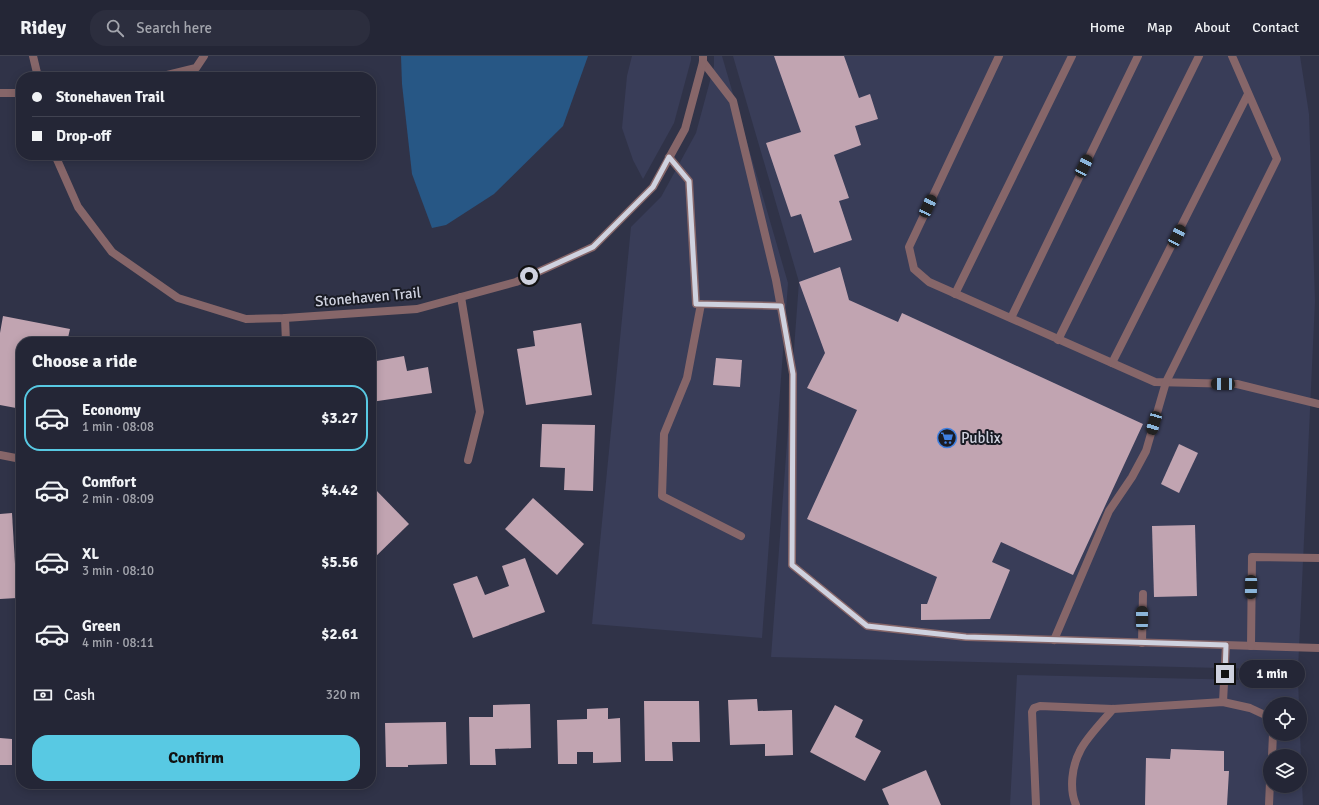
<!DOCTYPE html>
<meta charset="utf-8">
<style>
:root{--surface:#242636;--page:#2c2e3e;--text:#f1f3f6;--muted:#a3a5ad;--line:#414351;--accent:#58c9e3}
body{margin:0;font-family:Signika,sans-serif;background:var(--page);color:var(--text);height:100vh;display:flex;flex-direction:column;font-size:15px;white-space:nowrap}
*{box-sizing:border-box;margin:0}
p{font-size:13px;color:var(--muted)}
.icon{flex:none;width:22px;height:22px;fill:none;stroke:currentColor;stroke-width:2;stroke-linecap:round;stroke-linejoin:round}
.map{position:relative;flex:1;overflow:hidden}
.drawer{position:absolute;left:16px;top:281px;width:360px;height:452px;display:flex;flex-direction:column;background:var(--surface);border-radius:16px;box-shadow:0 2px 10px #0003,0 0 0 1px var(--line)}
.drawer>*{flex:none}
.hud{position:absolute;left:16px;top:16px;width:360px;height:88px;border-radius:16px;box-shadow:0 2px 10px #0003,0 0 0 1px var(--line);display:grid;align-content:center;height:88px;padding:0 16px;background:var(--surface)}
.buttons{position:absolute;left:1263px;top:641px;display:grid;gap:8px}
.buttons a{display:grid;place-items:center;width:44px;height:44px;border-radius:50%;background:var(--surface);box-shadow:0 2px 10px #0003,0 0 0 1px var(--line);font-size:20px}
.end{position:absolute;width:18px;height:18px;margin:-9px;border:5px solid #cfd2df;background:#111;box-shadow:0 0 0 2px #111}
.from{border-radius:50%}
.bubble{position:absolute;height:28px;border-radius:14px;background:var(--surface);box-shadow:0 2px 10px #0003,0 0 0 1px var(--line);font-size:13px;font-weight:700;line-height:28px;text-align:center}
.car{position:absolute;width:12px;height:24px;margin:-12px -6px;border-radius:5px;box-shadow:0 0 3px 1px #0007;background:linear-gradient(#222 24%,#8ab4d8 0 40%,#222 0 76%,#8ab4d8 0 86%,#222 0)}
.hud b{display:flex;align-items:center;gap:14px;height:38px;font-size:15px}
.hud b+b{border-top:1px solid var(--line)}
.hud i{width:10px;height:10px;background:var(--text)}
ul{padding:0;list-style:none}
li{display:flex;align-items:center;gap:12px;height:66px;margin:0 8px 6px;padding:0 8px;border:2px solid transparent;border-radius:16px}
li div{flex:1}
li b{display:block;font-size:15px}
li em{font-style:normal;font-weight:700}
li.current{border-color:var(--accent)}
li>.icon{width:36px;height:36px;stroke-width:1.5}
h2{padding:0 16px;font-size:18px;line-height:48px}
.pay{display:flex;align-items:center;gap:10px;height:44px;padding:0 16px;font-size:15px}
.pay p{margin-inline-start:auto}
.primary-button{display:flex;gap:8px;margin-top:auto;padding:8px 16px}
.primary-button a{flex:1;height:46px;border-radius:16px;background:var(--accent);color:#111;font-size:16px;font-weight:700;line-height:46px;text-align:center}
header{display:flex;align-items:center;gap:24px;box-sizing:border-box;height:56px;padding:0 20px;background:var(--surface);border-bottom:1px solid var(--line)}
header strong{font-size:19px}
nav{display:flex;gap:22px;margin-inline-start:auto;font-size:14px}
.search{width:280px;height:36px;background:var(--page);display:flex;align-items:center;gap:10px;box-sizing:border-box;padding:0 14px;border-radius:16px;color:var(--muted);font-size:15px}
.map>svg:first-child{display:block}
.built{fill:#393d58;fill-rule:evenodd}
.water{fill:#275785}
.building{fill:#c1a4b1}
.lines{fill:none;stroke-linecap:round;stroke-linejoin:round}
.lane{stroke:#866669;stroke-width:8}
.street{stroke:#866669;stroke-width:8}
.route{stroke:#cfd2df;stroke-width:5}
.labels{text-anchor:middle;dominant-baseline:central;stroke-width:4;stroke-linejoin:round;paint-order:stroke}
.street-label{font-size:15px;fill:#cfd2df;stroke:#1a1c25}
.poi-label{font-size:15px;fill:#cfd2df;stroke:#1a1c25;text-anchor:start}
</style>
<header>
<strong>Ridey</strong>
<div class="search"><svg class="icon" aria-label="search" viewBox="0 0 24 24"><circle cx="10" cy="10" r="6"/><path d="M15 15l6 6"/></svg>Search here</div>
<nav><a>Home</a><a>Map</a><a>About</a><a>Contact</a></nav>
</header>
<div class="map">
<svg width="1319" height="749" viewBox="0 0 1319 749">
<rect width="100%" height="100%" fill="#303348"/>
<g class="built">
<polygon points="632,0 691,0 691,4 674,67 643,123 633,104 622,72 627,20"/>
<polygon points="714,0 722,0 788,227 762,582 592,568 631,171 661,141 696,77 714,10"/>
<polygon points="733,0 1300,0 1309,58 1315,245 1298,614 771,601 799,226"/>
<path d="M1017 619 1298 625 1299 648H1270V678H1300L1303 749H1010ZM1270 700H1300V730H1270Z"/>
</g>
<polygon class="water" points="401,0 588,0 563,70 494,138 446,169 432,172 412,118 402,28"/>
<g class="building">
<polygon points="774,0 844,0 859,42 870,38 878,63 855,70 861,89 834,99 849,142 839,145 852,184 814,197 801,158 791,161 766,87 801,76"/>
<polygon points="840,211 849,244 898,266 902,257 1143,368 1073,519 1001,486 992,506 1010,514 990,563 921,564 921,548 927,548 937,521 807,463 857,354 807,332 825,297 799,226"/>
<polygon points="3,260 70,273 67,286 21,286 21,325 16,352 0,349 0,277"/>
<polygon points="581,267 592,339 526,349 517,293 535,290 533,275"/>
<polygon points="404,300 407,315 428,311 432,337 371,346 371,306"/>
<polygon points="716,302 742,304 740,331 713,329"/>
<polygon points="542,368 595,369 593,435 564,434 565,412 540,411"/>
<polygon points="1179,388 1198,397 1179,437 1161,428"/>
<polygon points="373,431 409,468 371,505 371,433"/>
<polygon points="533,442 584,488 557,519 505,473"/>
<polygon points="12,457 17,542 0,543 0,458"/>
<polygon points="1195,469 1197,540 1154,541 1152,470"/>
<polygon points="525,502 545,556 473,582 453,528 477,520 485,539 509,530 502,510"/>
<polygon points="757,643 758,655 792,654 793,699 765,700 765,688 730,689 728,644"/>
<polygon points="644,645 699,645 700,686 672,686 673,705 645,705"/>
<polygon points="530,648 531,692 495,693 496,709 470,709 469,661 493,661 493,649"/>
<polygon points="835,649 863,664 855,681 881,695 865,725 810,696"/>
<polygon points="608,652 608,663 620,662 621,706 593,707 593,696 577,696 577,708 558,708 557,664 587,663 587,653"/>
<polygon points="446,666 447,708 408,709 408,711 386,711 385,667"/>
<polygon points="0,682 12,683 12,709 0,709"/>
<polygon points="1171,693 1224,695 1224,715 1229,715 1227,749 1145,749 1146,702 1170,703"/>
<polygon points="926,714 941,749 889,749 882,733"/>
</g>
<g class="lines">
<g class="lane">
<polyline points="999,0 909,191 914,213 929,226 1155,326 1237,328 1319,348"/>
<polyline points="703,6 733,45 776,224 793,318 792,509 867,570 966,581 1319,592"/>
<polyline points="669,101 689,125 696,248 781,250"/>
<polyline points="955,238 1072,0"/>
<polyline points="701,248 687,322 664,378 662,440 741,480"/>
<polyline points="1011,262 1138,0"/>
<polyline points="1058,284 1199,0"/>
<polyline points="1112,307 1248,38"/>
<polyline points="1054,584 1109,455 1132,421 1146,395 1166,326 1277,103 1232,0"/>
<polyline points="1142,587 1143,538"/>
<polyline points="1251,590 1252,501 1319,502"/>
<polyline points="1223,646 1226,589"/>
<polyline points="1272,700 1273,678"/>
<polyline points="1036,749 1032,656 1034,652 1040,650 1113,653 1223,646 1250,652 1265,659 1270,666"/>
<path d="M1076 749C1069 733 1072 710 1080 695 1086 682 1104 664 1113 653"/>
<polyline points="1269,749 1270,726"/>
</g>
<g class="street">
<polyline points="33,0 38,21"/>
<polyline points="159,21 196,12 204,0"/>
<polyline points="0,37 21,37"/>
<polyline points="55,99 78,151 112,196 178,242 246,263 285,262 417,253 516,226 593,191 653,131 685,73 703,6 703,0"/>
<polyline points="461,241 480,356 468,404"/>
<polyline points="285,262 286,286"/>
<polyline points="0,399 21,403"/>
</g>
</g>
<g class="lines">
<polyline class="route" points="529,220 593,191 653,131 669,101 689,125 696,248 781,250 793,318 792,509 867,570 966,581 1226,589 1225,618"/>
</g>
<defs>
<g id="supermarket-ring" transform="scale(1)"><circle r="9.5" fill="#1a1c25" stroke="#3f7fe0" stroke-width="1.5"/><path d="M-6-5.5h2.5l.6 2H6L4.5 2H-2.5L-4.4-4H-6ZM-1.5 3.2a1.3 1.3 0 1 0 .1 0ZM3 3.2a1.3 1.3 0 1 0 .1 0Z" fill="#3f7fe0"/></g>
</defs>
<g fill-rule="evenodd">
<use href="#supermarket-ring" x="947" y="382"/>
</g>
<g class="labels">
<g class="street-label">
<text transform="translate(368 241) rotate(-5)">Stonehaven Trail</text>
</g>
<g class="poi-label">
<text x="961" y="382">Publix</text>
</g>
</g>
</svg>
<div class="buttons">
<a><svg class="icon" aria-label="locate" viewBox="0 0 24 24"><circle cx="12" cy="12" r="6"/><path d="M12 2v4M12 18v4M2 12h4M18 12h4"/></svg></a>
<a><svg class="icon" aria-label="layers" viewBox="0 0 24 24"><path d="M12 4l9 5-9 5-9-5zM3 14l9 5 9-5"/></svg></a>
</div>
<i class="end from" style="left:529px;top:220px"></i>
<i class="end" style="left:1225px;top:618px"></i>
<div class="bubble" style="left:1239px;top:604px;width:66px">1 min</div>
<i class="car" style="left:1084px;top:110px;rotate:26deg"></i>
<i class="car" style="left:928px;top:150px;rotate:25deg"></i>
<i class="car" style="left:1177px;top:180px;rotate:27deg"></i>
<i class="car" style="left:1223px;top:328px;rotate:271deg"></i>
<i class="car" style="left:1154px;top:367px;rotate:196deg"></i>
<i class="car" style="left:1251px;top:531px;rotate:181deg"></i>
<i class="car" style="left:1142px;top:562px;rotate:0deg"></i>
<div class="hud">
<b><i class="from"></i>Stonehaven Trail</b>
<b><i></i>Drop-off</b>
</div>
<section class="drawer">
<h2>Choose a ride</h2>
<ul>
<li class="current"><svg class="icon" aria-label="car" viewBox="0 0 24 24"><path d="M5 17H2v-5l4-1 3-4h7l3 4 3 1v5h-3M9 17h6M6 11h13"/><circle cx="7" cy="17" r="2"/><circle cx="17" cy="17" r="2"/></svg><div><b>Economy</b><p>1 min · 08:08</p></div><em>$3.27</em></li>
<li><svg class="icon" aria-label="car" viewBox="0 0 24 24"><path d="M5 17H2v-5l4-1 3-4h7l3 4 3 1v5h-3M9 17h6M6 11h13"/><circle cx="7" cy="17" r="2"/><circle cx="17" cy="17" r="2"/></svg><div><b>Comfort</b><p>2 min · 08:09</p></div><em>$4.42</em></li>
<li><svg class="icon" aria-label="car" viewBox="0 0 24 24"><path d="M5 17H2v-5l4-1 3-4h7l3 4 3 1v5h-3M9 17h6M6 11h13"/><circle cx="7" cy="17" r="2"/><circle cx="17" cy="17" r="2"/></svg><div><b>XL</b><p>3 min · 08:10</p></div><em>$5.56</em></li>
<li><svg class="icon" aria-label="car" viewBox="0 0 24 24"><path d="M5 17H2v-5l4-1 3-4h7l3 4 3 1v5h-3M9 17h6M6 11h13"/><circle cx="7" cy="17" r="2"/><circle cx="17" cy="17" r="2"/></svg><div><b>Green</b><p>4 min · 08:11</p></div><em>$2.61</em></li>
</ul>
<div class="pay"><svg class="icon" aria-label="cash" viewBox="0 0 24 24"><path d="M3 7h18v10H3z"/><circle cx="12" cy="12" r="2"/></svg>Cash<p>320 m</p></div>
<div class="primary-button"><a>Confirm</a></div>
</section>
</div>
